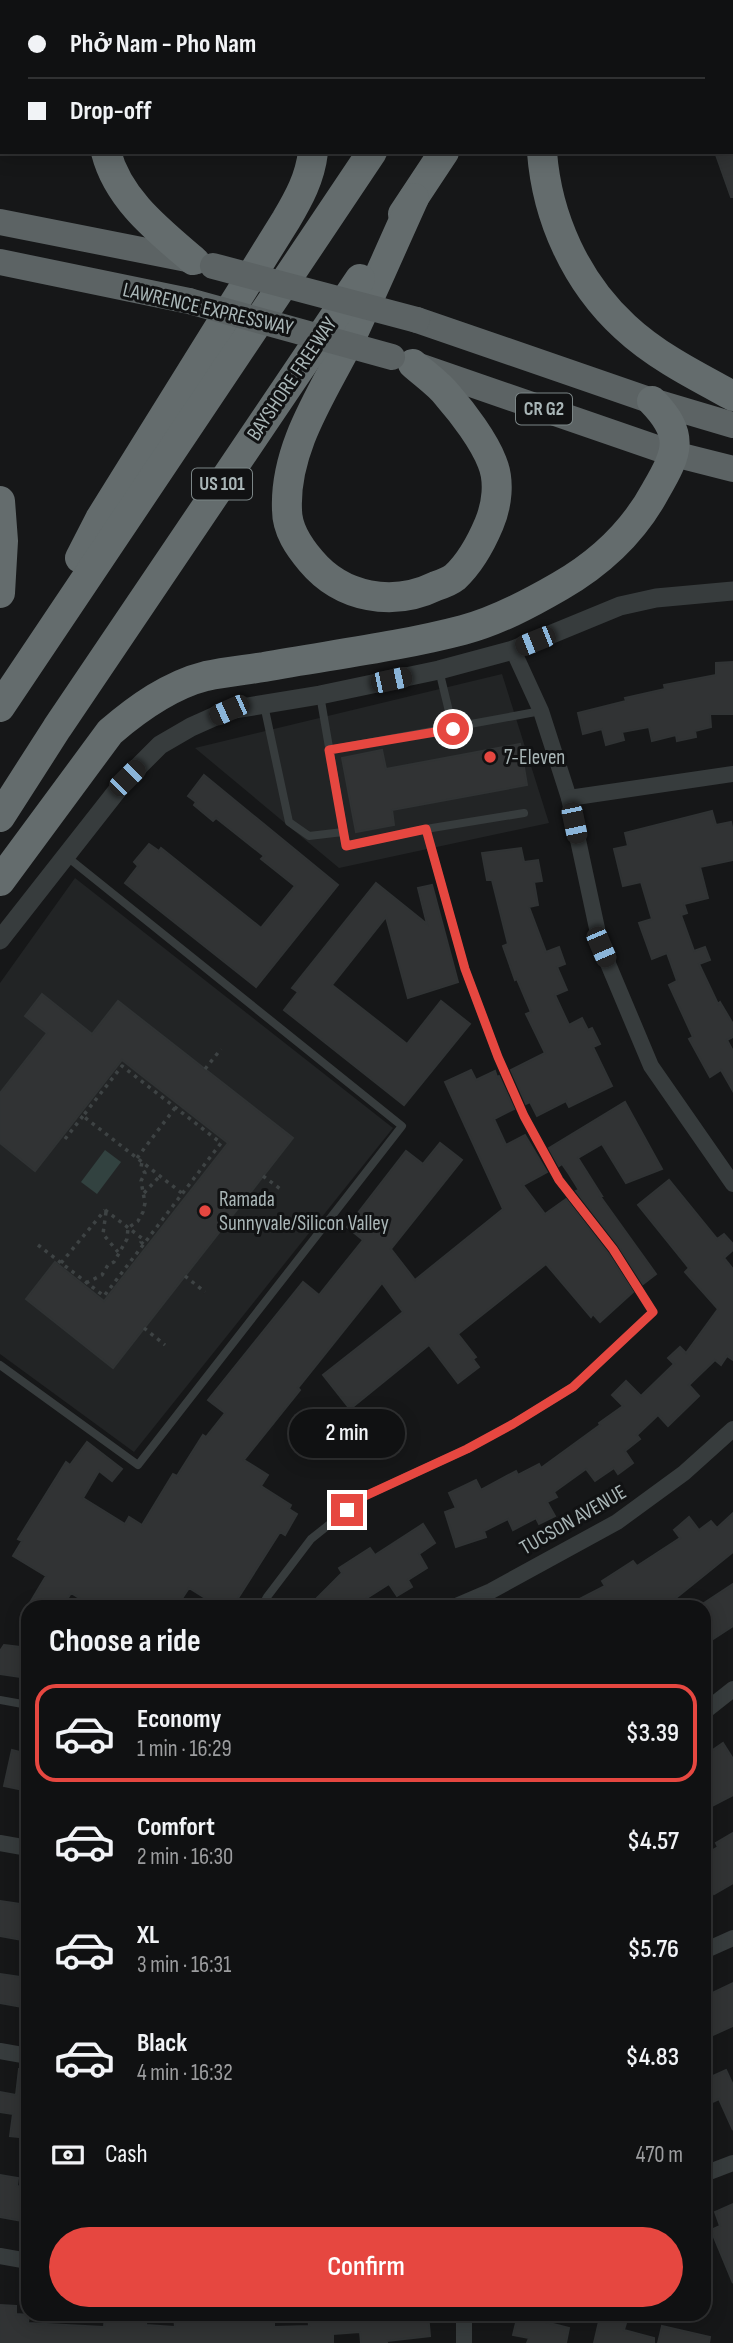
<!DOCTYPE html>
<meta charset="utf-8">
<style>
:root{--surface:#101112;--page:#1e1f20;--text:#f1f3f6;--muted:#9c9d9f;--line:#303132;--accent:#e64740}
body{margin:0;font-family:"Sofia Sans Condensed",sans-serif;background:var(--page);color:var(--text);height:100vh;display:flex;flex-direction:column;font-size:26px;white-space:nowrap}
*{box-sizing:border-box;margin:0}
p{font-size:23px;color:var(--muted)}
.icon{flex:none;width:38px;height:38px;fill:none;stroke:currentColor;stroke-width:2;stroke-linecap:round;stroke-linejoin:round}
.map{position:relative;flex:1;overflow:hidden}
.panel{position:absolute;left:21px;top:1600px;width:690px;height:721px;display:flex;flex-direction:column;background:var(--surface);border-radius:21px;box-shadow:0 4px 18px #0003,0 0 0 2px var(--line)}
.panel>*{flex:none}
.guide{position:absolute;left:0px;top:0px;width:733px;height:154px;box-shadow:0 4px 18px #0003,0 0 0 2px var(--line);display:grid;align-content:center;height:154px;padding:0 28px;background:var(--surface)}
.end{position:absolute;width:32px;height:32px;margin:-16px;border:9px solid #e64740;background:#fff;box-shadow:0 0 0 4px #fff}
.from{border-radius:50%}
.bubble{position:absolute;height:49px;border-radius:24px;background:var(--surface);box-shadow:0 4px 18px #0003,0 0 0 2px var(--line);font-size:23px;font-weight:600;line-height:49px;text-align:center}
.car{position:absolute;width:21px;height:42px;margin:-21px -10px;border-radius:9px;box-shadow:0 0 5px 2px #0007;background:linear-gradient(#222 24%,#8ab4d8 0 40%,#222 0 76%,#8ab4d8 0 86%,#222 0)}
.guide b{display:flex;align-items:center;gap:24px;height:66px;font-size:26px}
.guide b+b{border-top:2px solid var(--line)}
.guide i{width:18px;height:18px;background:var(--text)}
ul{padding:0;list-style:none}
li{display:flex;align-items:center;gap:21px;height:98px;margin:0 14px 10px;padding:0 14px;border:4px solid transparent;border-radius:21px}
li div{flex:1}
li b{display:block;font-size:26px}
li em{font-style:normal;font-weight:600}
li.current{border-color:var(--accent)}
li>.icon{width:63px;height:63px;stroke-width:1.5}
h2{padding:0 28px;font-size:32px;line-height:84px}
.pay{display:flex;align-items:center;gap:18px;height:77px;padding:0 28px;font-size:26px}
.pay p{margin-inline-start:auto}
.action{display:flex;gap:14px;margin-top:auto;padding:14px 28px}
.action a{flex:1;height:80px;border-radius:42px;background:var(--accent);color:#fff;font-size:28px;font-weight:600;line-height:80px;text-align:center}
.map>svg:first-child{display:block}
.built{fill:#222425}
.water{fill:#324240}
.building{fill:#313334;stroke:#303334;stroke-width:2}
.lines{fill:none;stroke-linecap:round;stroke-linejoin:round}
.path{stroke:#3e4344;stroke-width:3.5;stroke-dasharray:3.5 5;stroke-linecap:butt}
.service{stroke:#373c3d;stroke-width:8}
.minor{stroke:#373c3d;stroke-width:16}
.tertiary{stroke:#373c3d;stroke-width:19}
.trunk{stroke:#5c6364;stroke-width:26}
.motorway{stroke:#646c6d;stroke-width:30}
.trunk-bridge{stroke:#5c6364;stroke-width:26}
.route{stroke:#e64740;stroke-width:9}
.poi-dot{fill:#e64740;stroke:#111213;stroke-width:2.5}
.labels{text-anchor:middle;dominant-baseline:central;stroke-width:6;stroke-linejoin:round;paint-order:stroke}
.shield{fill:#111213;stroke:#7b8586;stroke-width:2}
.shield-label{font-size:19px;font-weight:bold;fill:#a9b6b7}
.street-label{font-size:21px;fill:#a9b6b7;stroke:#111213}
.poi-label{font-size:21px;fill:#a9b6b7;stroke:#111213;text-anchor:start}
</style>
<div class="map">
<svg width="733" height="2343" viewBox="0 0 733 2343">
<rect width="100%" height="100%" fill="#161718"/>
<g class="built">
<polygon points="502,674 549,823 339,868 195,748"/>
<polygon points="75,878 393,1128 134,1452 0,1354 0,983"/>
</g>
<polygon class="water" points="105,1150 121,1162 97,1194 81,1182"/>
<g class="building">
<polygon points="715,152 733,152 733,197 731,197"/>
<polygon points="733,662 733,714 710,714 711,727 695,731 696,737 677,741 676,735 652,741 649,727 622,732 624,740 606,745 602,729 583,734 578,713 626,701 625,698 665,689 664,685 716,675 716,663"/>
<polygon points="520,744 527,785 392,810 394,825 356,832 342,758 382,750 386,769"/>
<polygon points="204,775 338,885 256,987 125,883 138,866 134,862 149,844 159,851 161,848 261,928 295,886 261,859 264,856 216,818 213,821 194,805 196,802 188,796"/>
<polygon points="712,811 716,825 731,822 733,832 733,860 700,867 708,898 684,904 687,913 681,915 694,951 705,947 710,960 699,964 718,1004 720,1002 733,1024 733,1037 727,1040 733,1051 733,1091 721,1070 710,1077 689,1039 693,1037 669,985 677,981 667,953 652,959 639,923 652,919 641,882 623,886 614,849 628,846 625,833"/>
<polygon points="521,848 524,862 538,860 542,881 534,882 538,905 529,907 546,952 559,947 565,964 557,967 567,990 555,995 569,1025 582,1018 588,1030 592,1028 600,1044 593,1047 612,1086 569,1107 566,1101 537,1116 530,1102 526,1104 511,1070 545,1053 526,1014 531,1012 517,979 515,980 503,946 508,944 492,880 487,880 482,853"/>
<polygon points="376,883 427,924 418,888 432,885 458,982 408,998 386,917 332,985 407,1044 441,1001 470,1024 404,1105 284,1010 298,992 292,988"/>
<polygon points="42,994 92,1034 118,1001 293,1138 113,1368 26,1299 55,1262 104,1301 228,1143 122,1060 35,1171 0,1143 0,1093 47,1033 25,1016"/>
<polygon points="471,1070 476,1080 495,1071 497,1077 499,1076 514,1109 494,1119 506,1145 525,1135 547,1172 523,1185 545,1214 566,1199 608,1253 633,1292 600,1322 593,1314 591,1317 546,1264 458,1334 476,1357 473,1359 479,1367 458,1383 429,1345 350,1409 323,1375 403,1312 382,1283 298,1388 300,1390 244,1460 268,1475 261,1486 291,1505 289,1509 297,1514 285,1535 280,1532 233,1606 218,1606 189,1588 177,1606 92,1606 71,1593 63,1606 28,1606 46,1576 13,1556 22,1541 18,1539 66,1462 70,1465 87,1442 122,1469 112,1481 99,1471 83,1498 125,1524 129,1517 142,1525 173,1474 177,1476 203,1435 206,1437 225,1413 208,1400 303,1282 319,1295 363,1240 347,1227 406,1151 423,1164 440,1143 462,1160 391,1249 415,1280 503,1209 445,1082"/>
<polygon points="625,1102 662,1169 626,1183 602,1144 578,1158 602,1196 600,1196 656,1274 643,1284 618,1245 576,1191 579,1190 569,1174 562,1164 559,1166 549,1148"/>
<polygon points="669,1180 717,1239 724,1234 733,1244 733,1250 724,1258 733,1269 733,1360 727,1356 721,1365 715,1360 689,1385 699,1396 668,1426 658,1415 637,1435 640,1439 625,1451 633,1463 618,1474 614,1468 595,1481 586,1469 554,1492 557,1497 547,1502 555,1516 539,1524 536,1518 513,1530 508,1519 484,1531 486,1537 456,1547 445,1512 456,1508 449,1493 476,1480 481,1490 516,1471 518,1475 539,1464 541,1468 600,1425 599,1423 623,1406 612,1395 626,1381 641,1396 674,1364 668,1358 680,1347 686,1353 718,1309 685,1272 689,1268 638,1205"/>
<polygon points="733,1513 733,1552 666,1606 566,1606 605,1586 602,1581 633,1561 637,1566 680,1538 674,1530 689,1517 699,1530 711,1521 717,1528"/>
<polygon points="423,1524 435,1543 419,1554 427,1568 408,1580 412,1587 397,1596 389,1584 367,1598 359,1606 309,1606 342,1573 339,1568 370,1548 375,1555"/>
<polygon points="733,1584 733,1626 704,1645 704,1603"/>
<polygon points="4,1645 28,1648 28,1678 0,1674 0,1651"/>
<polygon points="723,1743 733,1759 733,1795 704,1810 704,1756"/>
<polygon points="12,1750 28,1754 28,1791 4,1786"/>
<polygon points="733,1833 733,1883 714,1894 704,1874 704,1855 718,1847 716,1843"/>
<polygon points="0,1901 28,1905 28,1941 0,1936"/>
<polygon points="0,1974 28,1978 28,2008 0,2003"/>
<polygon points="733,1983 733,2026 704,2039 704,1997"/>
<polygon points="19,2069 28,2070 28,2138 10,2136 13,2114 0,2112 0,2092 16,2095"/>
<polygon points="726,2070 733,2085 733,2130 719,2099 704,2106 704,2080"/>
<polygon points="0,2175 18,2178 17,2186 28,2187 28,2222 0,2217"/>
<polygon points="733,2204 733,2283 711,2230 720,2226 715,2212"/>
<polygon points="0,2305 16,2306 16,2314 29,2315 28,2323 104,2327 105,2314 147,2315 146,2325 175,2327 174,2316 274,2314 274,2327 309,2326 308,2314 362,2314 363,2318 428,2314 430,2336 387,2341 387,2343 361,2343 360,2332 333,2334 333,2343 0,2343"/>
<polygon points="518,2315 569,2328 566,2343 527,2343 529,2338 513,2335"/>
<polygon points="600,2317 626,2323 624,2330 654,2338 654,2343 594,2343"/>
<polygon points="662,2326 710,2337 709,2343 658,2343"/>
</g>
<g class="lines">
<g class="path">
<polyline points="205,1069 221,1049"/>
<polyline points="65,1139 83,1116"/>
<polyline points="137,1158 178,1104"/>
<polyline points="263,1176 283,1191"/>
<polyline points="144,1193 159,1177"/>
<polyline points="105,1210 143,1239 141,1242 147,1247"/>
<polyline points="106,1212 103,1234 118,1252"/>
<polyline points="38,1245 104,1296 221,1143 122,1066 83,1116 183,1194"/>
<polyline points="61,1263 105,1210"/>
<polyline points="185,1276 205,1292"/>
<polyline points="86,1283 102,1275 108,1265 114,1262 127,1239 128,1228 138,1221 143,1212 145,1203 141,1181 145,1173 141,1167 142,1162"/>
<polyline points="144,1328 165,1345"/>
</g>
<g class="service">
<polyline points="439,670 453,728"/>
<polyline points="320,695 346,846 426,829 524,813"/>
<polyline points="264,705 289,822 309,836 343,832"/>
<polyline points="329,750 541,711"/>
<polyline points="0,1365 138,1465 402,1126 66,856"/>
<polyline points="262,1606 267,1597 311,1539 365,1496 467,1449 513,1424 573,1387 653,1312 613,1249 559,1180 524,1116 498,1057 465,969 426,829"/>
<polyline points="0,1700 28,1705"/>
</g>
<g class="minor">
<polyline points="513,650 541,711 569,798 601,947 651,1066 733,1184"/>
<polyline points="569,798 733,774"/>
<polyline points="456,1606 491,1591 617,1522 684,1473 733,1429"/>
<polyline points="704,1712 733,1689"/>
<polyline points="0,1843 28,1848"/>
<polyline points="704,1951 733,1938"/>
<polyline points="0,2051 28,2056"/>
<polyline points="704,2174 733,2163"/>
<polyline points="0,2256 28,2261"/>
<polyline points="464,2314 464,2343"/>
</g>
<polyline class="tertiary" points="0,940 127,778 160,745 191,727 229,710 320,695 439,670 513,650 620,606 656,598 733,591"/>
<g class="trunk">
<polyline points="0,222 197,261"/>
<polyline points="0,262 189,301"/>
<polyline points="417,320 652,401 733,425"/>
<polyline points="419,366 674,454 733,469"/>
</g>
<g class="motorway">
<polyline points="104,2 114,0"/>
<polyline points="474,2 475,0"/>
<polyline points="544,2 545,0"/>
<polyline points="591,2 592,0"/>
<polyline points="0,46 2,45"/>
<path d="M106 152C118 199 158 230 193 260"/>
<path d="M542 152C547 218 576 282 625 327 656 356 696 376 733 396"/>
<polyline points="403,214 444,152"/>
<path d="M413 364C424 374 439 384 448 396 463 413 484 441 492 462 500 481 497 505 489 524 481 543 470 563 455 577 450 581 442 584 436 586 393 607 342 598 311 561 299 547 287 530 287 510 284 444 328 386 355 329 375 286 394 242 414 198"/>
<polyline points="0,501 3,541 0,593"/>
<path d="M80 558 100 519 286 220C299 198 310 178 313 152"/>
<polyline points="0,707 372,152"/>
<polyline points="0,817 57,728 360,279"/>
<path d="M0 881 110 732C138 708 170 685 206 676 225 672 245 670 264 667 330 655 398 647 463 630 497 621 529 604 560 586 600 563 634 531 656 490 678 452 685 435 652 401"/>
</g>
<g class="trunk-bridge">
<polyline points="213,266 417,320"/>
<polyline points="189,301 392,357"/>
</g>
</g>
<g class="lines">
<polyline class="route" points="347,1510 365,1496 467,1449 513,1424 573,1387 653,1312 613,1249 559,1180 524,1116 498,1057 465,969 426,829 346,846 329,750 453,729"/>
</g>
<g class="poi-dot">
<circle cx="490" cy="757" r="7"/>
<circle cx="205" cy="1211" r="7"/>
</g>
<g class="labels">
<g class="shield">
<rect x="516" y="393.5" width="56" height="31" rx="5"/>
<rect x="192" y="468.5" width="60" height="31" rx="5"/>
</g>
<g class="shield-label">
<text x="544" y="409">CR G2</text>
<text x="222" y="484">US 101</text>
</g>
<g class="street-label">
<text transform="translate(208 309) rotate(13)">LAWRENCE EXPRESSWAY</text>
<text transform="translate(292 379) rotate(-56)">BAYSHORE FREEWAY</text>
<text transform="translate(573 1520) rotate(-30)">TUCSON AVENUE</text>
</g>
<g class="poi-label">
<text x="504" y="757">7-Eleven</text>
<text x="219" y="1199">Ramada<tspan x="219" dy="24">Sunnyvale/Silicon Valley</tspan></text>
</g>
</g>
</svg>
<i class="end from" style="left:453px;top:729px"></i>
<i class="end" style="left:347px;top:1510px"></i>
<div class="bubble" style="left:289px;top:1409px;width:116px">2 min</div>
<i class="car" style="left:535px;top:641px;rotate:248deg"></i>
<i class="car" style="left:391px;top:680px;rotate:78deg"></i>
<i class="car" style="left:229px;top:710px;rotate:246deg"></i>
<i class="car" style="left:127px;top:778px;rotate:45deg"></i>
<i class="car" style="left:574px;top:823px;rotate:168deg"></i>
<i class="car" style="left:601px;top:947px;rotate:157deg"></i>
<div class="guide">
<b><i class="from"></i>Phở Nam - Pho Nam</b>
<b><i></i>Drop-off</b>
</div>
<section class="panel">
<h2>Choose a ride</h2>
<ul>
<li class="current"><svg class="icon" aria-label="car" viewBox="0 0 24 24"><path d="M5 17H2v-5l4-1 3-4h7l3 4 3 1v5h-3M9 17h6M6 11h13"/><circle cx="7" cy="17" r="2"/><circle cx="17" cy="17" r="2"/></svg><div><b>Economy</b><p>1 min · 16:29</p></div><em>$3.39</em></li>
<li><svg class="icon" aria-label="car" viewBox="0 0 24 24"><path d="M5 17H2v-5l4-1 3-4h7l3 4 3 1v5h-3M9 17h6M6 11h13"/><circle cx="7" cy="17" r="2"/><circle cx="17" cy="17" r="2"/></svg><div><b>Comfort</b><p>2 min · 16:30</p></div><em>$4.57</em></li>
<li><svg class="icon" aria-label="car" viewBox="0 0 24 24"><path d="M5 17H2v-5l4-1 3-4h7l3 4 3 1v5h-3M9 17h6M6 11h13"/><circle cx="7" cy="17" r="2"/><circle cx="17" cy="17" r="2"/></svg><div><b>XL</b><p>3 min · 16:31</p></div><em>$5.76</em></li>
<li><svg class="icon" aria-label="car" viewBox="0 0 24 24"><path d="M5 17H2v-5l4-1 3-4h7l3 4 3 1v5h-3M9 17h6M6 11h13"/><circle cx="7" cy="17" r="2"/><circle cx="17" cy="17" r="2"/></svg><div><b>Black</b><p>4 min · 16:32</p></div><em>$4.83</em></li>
</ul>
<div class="pay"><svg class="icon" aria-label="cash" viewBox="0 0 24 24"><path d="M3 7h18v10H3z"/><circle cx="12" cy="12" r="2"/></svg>Cash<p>470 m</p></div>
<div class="action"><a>Confirm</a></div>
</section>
</div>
